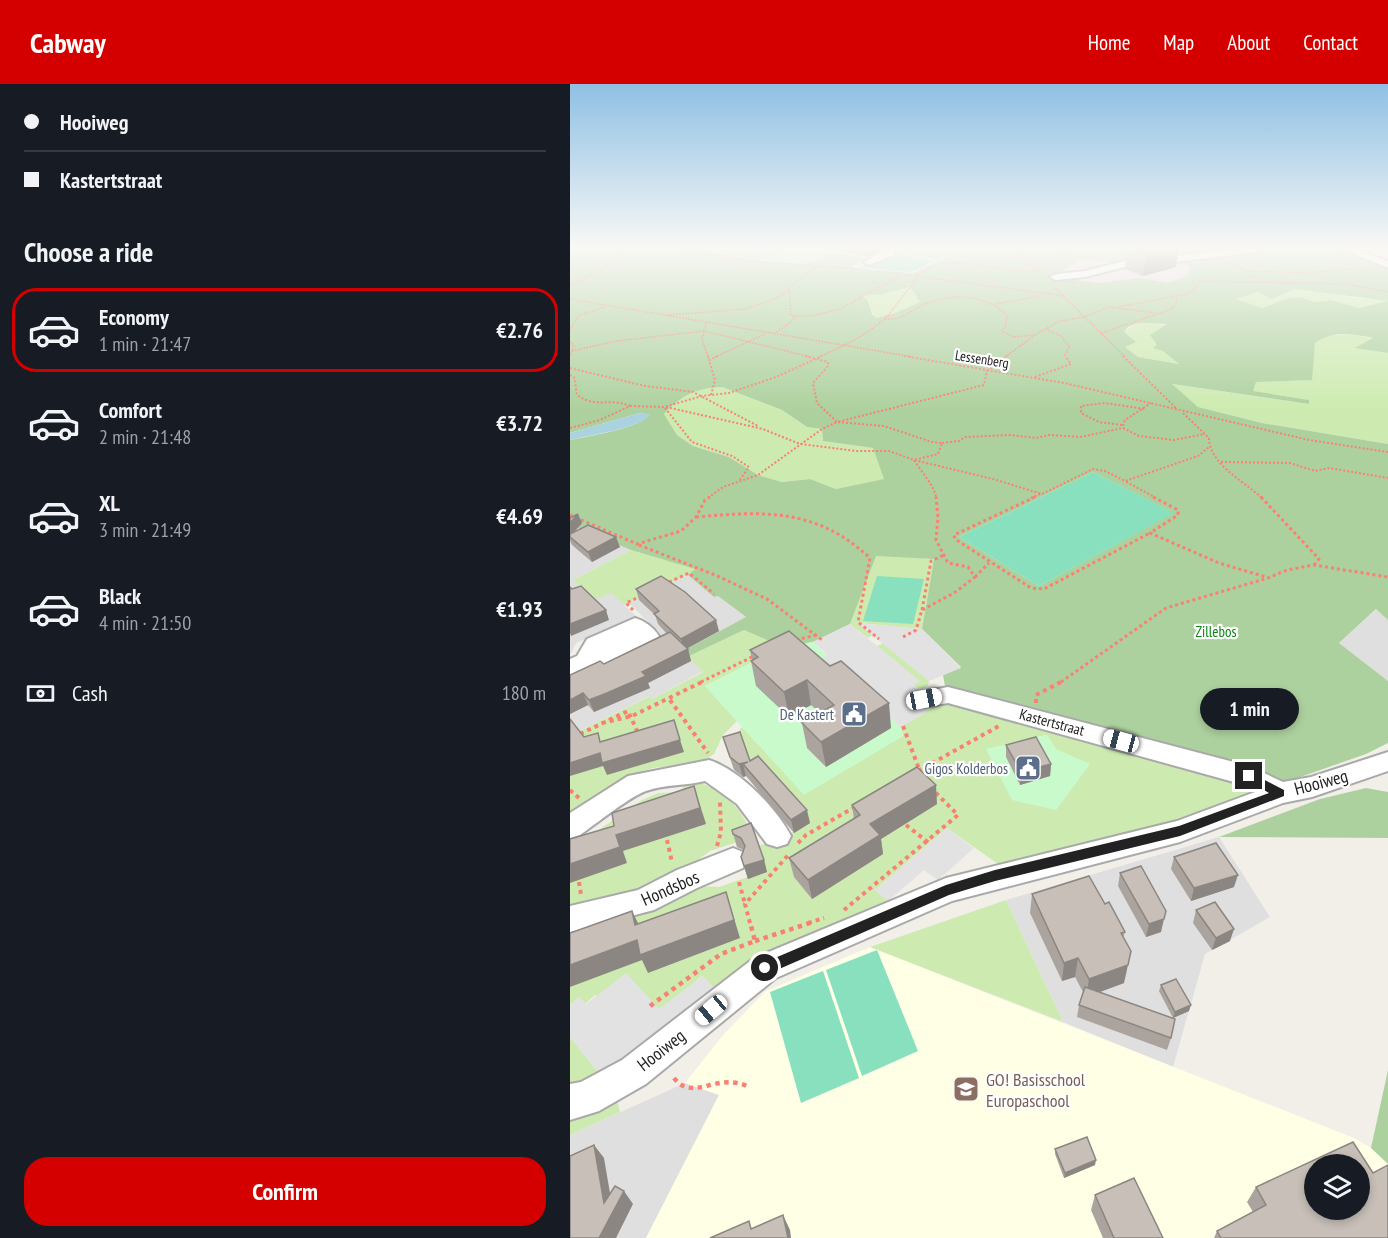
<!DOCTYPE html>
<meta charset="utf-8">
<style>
:root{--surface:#171b24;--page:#242831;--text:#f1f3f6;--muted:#9ea1a6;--line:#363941;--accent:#d40000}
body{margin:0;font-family:"PT Sans Narrow",sans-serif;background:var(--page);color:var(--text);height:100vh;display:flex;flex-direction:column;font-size:22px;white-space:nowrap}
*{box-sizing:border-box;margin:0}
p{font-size:20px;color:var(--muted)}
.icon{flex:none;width:33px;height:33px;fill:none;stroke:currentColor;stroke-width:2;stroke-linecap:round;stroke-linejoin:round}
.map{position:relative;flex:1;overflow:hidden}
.details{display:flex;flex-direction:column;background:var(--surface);width:570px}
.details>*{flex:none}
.hud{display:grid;align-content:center;height:132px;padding:0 24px;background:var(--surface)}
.tools{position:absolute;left:734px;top:1070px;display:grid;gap:12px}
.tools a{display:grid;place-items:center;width:66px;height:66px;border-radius:50%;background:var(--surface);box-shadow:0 3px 9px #0003;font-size:30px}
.end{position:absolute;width:27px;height:27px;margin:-14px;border:8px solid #222;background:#fff;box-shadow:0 0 0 3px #fff}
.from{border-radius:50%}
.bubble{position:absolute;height:42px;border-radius:21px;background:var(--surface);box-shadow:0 3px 9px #0003;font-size:20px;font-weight:700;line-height:42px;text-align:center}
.car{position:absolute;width:18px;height:36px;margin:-18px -9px;border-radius:8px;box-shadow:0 0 4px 2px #0007;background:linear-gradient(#fff 24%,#345 0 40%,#fff 0 76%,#345 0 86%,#fff 0)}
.hud b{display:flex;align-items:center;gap:21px;height:57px;font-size:22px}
.hud b+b{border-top:2px solid var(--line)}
.hud i{width:15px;height:15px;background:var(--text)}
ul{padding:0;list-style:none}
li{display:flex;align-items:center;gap:18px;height:84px;margin:0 12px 9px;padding:0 12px;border:3px solid transparent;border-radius:24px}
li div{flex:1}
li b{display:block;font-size:22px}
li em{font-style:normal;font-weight:700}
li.selected{border-color:var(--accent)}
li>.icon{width:54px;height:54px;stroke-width:1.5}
h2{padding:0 24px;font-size:27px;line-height:72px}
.pay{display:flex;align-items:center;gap:15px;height:66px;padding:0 24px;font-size:22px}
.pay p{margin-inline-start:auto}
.action{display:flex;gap:12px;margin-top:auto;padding:12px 24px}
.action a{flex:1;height:69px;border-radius:24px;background:var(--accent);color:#fff;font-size:24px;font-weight:700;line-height:69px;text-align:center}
header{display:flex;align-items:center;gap:36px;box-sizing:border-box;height:84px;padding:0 30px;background:var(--accent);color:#fff}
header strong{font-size:28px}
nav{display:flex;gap:33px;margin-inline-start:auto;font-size:21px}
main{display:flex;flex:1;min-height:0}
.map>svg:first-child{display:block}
.residential{fill:#e0dfdf}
.industrial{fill:#ebdbe8}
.education{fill:#ffffe5;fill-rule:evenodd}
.grass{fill:#cdebb0;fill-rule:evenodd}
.forest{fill:#add19e;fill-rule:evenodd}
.park{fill:#c8facc}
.pitch{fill:#88e0be}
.parking{fill:#e2e2e2}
.water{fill:#aad3df}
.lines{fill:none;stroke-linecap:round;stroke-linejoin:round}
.minor-casing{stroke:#a9a9a9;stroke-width:4}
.path-far4{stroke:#fa8072;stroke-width:1.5;stroke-dasharray:1.5 1.5;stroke-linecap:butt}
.path-far3{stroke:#fa8072;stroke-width:2;stroke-dasharray:2 2;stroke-linecap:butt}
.path-far2{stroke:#fa8072;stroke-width:3;stroke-dasharray:3 3;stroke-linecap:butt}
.path-far1{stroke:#fa8072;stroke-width:4;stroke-dasharray:4 4;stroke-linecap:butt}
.path{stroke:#fa8072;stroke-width:4.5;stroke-dasharray:4.5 4.5;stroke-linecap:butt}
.minor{fill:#fff;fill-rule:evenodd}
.wall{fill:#aba49e}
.shaded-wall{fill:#8b8681}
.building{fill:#c7bfb8;stroke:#8b8681;stroke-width:1.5;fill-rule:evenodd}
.route{fill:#222}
.labels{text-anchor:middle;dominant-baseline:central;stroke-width:4.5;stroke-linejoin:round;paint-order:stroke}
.far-street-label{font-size:14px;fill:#222;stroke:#fff}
.park-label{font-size:15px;fill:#0c8416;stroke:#fff}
.service-label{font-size:15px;fill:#4e5e75;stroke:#fff;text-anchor:end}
.street-label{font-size:15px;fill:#222;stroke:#fff}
.near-street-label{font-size:18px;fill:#222;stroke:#fff}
.near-education-label{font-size:18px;fill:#785e54;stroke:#fff;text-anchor:start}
</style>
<header>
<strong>Cabway</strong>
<nav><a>Home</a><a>Map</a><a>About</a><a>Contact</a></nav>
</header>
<main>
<section class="details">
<div class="hud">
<b><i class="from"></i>Hooiweg</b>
<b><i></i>Kastertstraat</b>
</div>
<h2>Choose a ride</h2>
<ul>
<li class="selected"><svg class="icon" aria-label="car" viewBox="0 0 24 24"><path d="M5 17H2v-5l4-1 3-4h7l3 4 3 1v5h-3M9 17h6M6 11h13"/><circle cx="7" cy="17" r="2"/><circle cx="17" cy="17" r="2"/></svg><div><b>Economy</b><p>1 min · 21:47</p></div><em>€2.76</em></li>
<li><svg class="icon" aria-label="car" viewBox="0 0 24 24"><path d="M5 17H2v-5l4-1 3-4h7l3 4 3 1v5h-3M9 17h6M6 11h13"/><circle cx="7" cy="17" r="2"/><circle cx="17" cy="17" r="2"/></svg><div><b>Comfort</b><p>2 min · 21:48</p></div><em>€3.72</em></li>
<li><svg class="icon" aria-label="car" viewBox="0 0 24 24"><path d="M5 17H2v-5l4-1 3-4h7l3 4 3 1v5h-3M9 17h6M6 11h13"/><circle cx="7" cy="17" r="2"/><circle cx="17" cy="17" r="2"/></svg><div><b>XL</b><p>3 min · 21:49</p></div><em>€4.69</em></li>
<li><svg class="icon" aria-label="car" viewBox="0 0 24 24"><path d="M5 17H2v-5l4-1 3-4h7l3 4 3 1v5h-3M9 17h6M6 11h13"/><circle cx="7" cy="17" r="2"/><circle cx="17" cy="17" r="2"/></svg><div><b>Black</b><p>4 min · 21:50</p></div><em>€1.93</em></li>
</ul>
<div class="pay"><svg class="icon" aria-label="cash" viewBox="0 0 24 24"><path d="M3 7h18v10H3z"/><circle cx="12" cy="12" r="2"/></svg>Cash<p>180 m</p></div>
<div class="action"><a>Confirm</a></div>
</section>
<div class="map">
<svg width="818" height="1154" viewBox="0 0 818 1154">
<rect width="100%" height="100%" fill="#f2efe9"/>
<g class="residential">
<polygon points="0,441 61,466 3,496 41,509 66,532 6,559 0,571"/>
<polygon points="118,491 144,512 148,512 177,534 111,568 133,587 82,615 79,612 0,652 0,596 95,555 59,519"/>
<polygon points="807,525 818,536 818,597 769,559"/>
<polygon points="649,753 700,833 635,870 603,983 493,938 436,816"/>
<polygon points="115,999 149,1011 76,1154 0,1154 0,1051"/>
</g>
<polygon class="industrial" points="577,171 605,173 620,183 617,192 598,199 569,194 529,199 479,193 513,175 546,179"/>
<path class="education" d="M300 863 784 1054 818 1074V1154H76L149 1011 115 999 153 951 196 907ZM744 1080H789V1125H744Z"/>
<g class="grass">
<polygon points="341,203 350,218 325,229 306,234 291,213 296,210 309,211"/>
<path d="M725 205C746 206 765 210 785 214 796 215 809 215 818 217L789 224 761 216 745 218 730 213 718 214 692 224 665 215 688 208H715Z"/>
<polygon points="568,239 599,241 593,267 610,280 568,273 554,263 553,248"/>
<polygon points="782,250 804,255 787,264 818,269 818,360 692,339 628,323 601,300 739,320 739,316 682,307 686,298 741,296 745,259 756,251"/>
<path d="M152 303 212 326 237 343 252 345 253 357 303 364 315 395 266 405 240 395 212 398 188 391 159 373 123 362 107 351 94 330C112 311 126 304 152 303Z"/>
<polygon points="61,466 126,485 118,491 54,521 41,509 22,516 3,496"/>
<polygon points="306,471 364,475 352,545 289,539 303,551 298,554 280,540"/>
<polygon points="174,546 213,563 135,602 167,637 153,651 144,670 126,682 108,681 83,684 51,695 0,733 0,652 80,612 82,615 133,588 117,573"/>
<polygon points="313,559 359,597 358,602 352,605 343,602 349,597 307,562"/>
<path d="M370 618 401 620 581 669 687 705 684 710 591 743 428 780 377 744 305 806 318 817 148 908 132 892 90 926 86 923 25 911 15 920 9 913 0 921V842L128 802 149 803 195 787 184 763 212 755 236 739 157 661 172 643 234 710 333 652 331 643ZM476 651 486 665H417Z"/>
<path d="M126 698C155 705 173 726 183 753L140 767 100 797 0 827V755L7 761 72 716 88 709 112 708 114 699Z"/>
<polygon points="436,816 493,938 300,863"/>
<polygon points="0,953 35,997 0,1006"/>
<polygon points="47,1015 50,1028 0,1051 0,1033"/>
</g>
<g class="forest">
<path d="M0 165H131L184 176 234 180 263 168 299 175 283 184 343 189 393 165H672L643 172 699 165H767L818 185V217L725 205 702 215 688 208 666 215 692 224 718 214 730 213 745 218 761 216 789 224 818 217V269L785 264 803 254C782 250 763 246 745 259L742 296 686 298 683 307 739 316V320L602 300 628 323 692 339 818 360V536L806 525 769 559 818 597V659L796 670 719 697 696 693 382 607 375 602 373 591 391 583 352 545 364 475 306 472 280 540 243 558 213 563 174 546 117 573 111 568 176 533 148 512 144 513 118 491 125 485 61 466 0 441V356C18 352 68 345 79 331L70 329 0 349ZM577 171 605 173 620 183 617 192 598 199 569 194 529 199 480 193 513 175 546 179ZM340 203 350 218 325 229 306 234 302 230 297 215 292 213 296 210 309 211ZM568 239 597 240 580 251 587 261 583 264 593 267 609 280 568 273 555 263 566 258 554 248 558 243ZM152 303 212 326 237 343 252 345 253 357 303 364 314 395 266 405 240 395 212 398 188 391 159 373 123 362 107 351 94 330C112 311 126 304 152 303ZM523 388 603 429 469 502 389 453Z"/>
<polygon points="796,704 818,708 818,754 649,753 750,715"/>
<polygon points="818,986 818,1080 801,1064"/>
</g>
<g class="park">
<polygon points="131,165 393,165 343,189 281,183 298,175 263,168 234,180 184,176"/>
<polygon points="243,558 258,572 245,579 277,594 331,643 333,652 234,711 135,602 213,563"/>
<polygon points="477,651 486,665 520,680 486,726 442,716 416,665"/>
</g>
<g class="pitch">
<polygon points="137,165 210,165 184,175"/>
<polygon points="333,165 384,165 387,166 367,175 329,167"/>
<polygon points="324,169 364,177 341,188 290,183"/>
<polygon points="523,388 604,429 469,502 389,453"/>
<polygon points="307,492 354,495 343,540 293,537"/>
<polygon points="307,866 348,967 292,992 256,886"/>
<polygon points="253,887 289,994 231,1019 200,908"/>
</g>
<g class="parking">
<polygon points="287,539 352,545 391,584 359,597"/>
<polygon points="280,540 350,597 343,602 352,605 357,628 331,643 277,594 244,579 258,571 243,558"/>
<polygon points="377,744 404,764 368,796 354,786 318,817 305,806"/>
<polygon points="56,889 89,925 133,892 148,908 35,997 0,953 0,921 9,913 16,920"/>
</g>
<path class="water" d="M70 329 80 331C68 345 19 351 0 356V349Z"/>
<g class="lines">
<g class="minor-casing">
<g id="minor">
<polygon points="316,165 326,165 324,171 299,181 294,178"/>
<polygon points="661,165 691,165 686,168 605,178 582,176 515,193 486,196 480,193 486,190 515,187 582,170 605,172"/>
<polygon points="772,165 786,165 818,177 818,184"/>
<path d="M65 534C75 537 83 543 89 552L86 557 46 577 0 592V575L7 572 17 555Z"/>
<polygon points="378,603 679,682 713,698 741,693 818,668 818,687 742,713 713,719 610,758 382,817 206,894 76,1000 29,1027 0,1036 0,1000 11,998 52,976 184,874 376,794 607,737 685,708 671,700 378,619 354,623 346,621 342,615 346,609"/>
<path d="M139 676C170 686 206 724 221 752L217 760 207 763 197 760 167 720 135 697C116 702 95 700 76 707 59 713 26 740 10 751L0 754V729L58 692Z"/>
<polygon points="163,764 173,768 177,776 173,784 127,804 84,826 0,848 0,822 68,806 107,786"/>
</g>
</g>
<g class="path-far4">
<polyline points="110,165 180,177 290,185"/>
<polyline points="446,165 472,192"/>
<polyline points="182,177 214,165"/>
<polyline points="486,180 490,179 494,168 501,165"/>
<polyline points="664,180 691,197"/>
<polyline points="308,187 494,212"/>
<polyline points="676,187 738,189 780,185 802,188"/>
<polyline points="0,201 36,183 51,165"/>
<polyline points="485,204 555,273"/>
<polyline points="219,206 221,232 241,232 270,225 330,192"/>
<polyline points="0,215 343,273"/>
<polyline points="425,220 471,212"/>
<polyline points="549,223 616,210 622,207 630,197 777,200 818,208"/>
<polyline points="97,231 177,225 209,213 244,183"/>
<path d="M315 235C333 236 338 228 353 221 380 209 416 210 437 231L436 241 432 247 444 253 463 251"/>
<polyline points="136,239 132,255 138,273"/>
<polyline points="0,245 10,231 36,223"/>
<polyline points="475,245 491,252 499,262 494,273"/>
<polyline points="531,249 602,225 607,218 606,214"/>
<polyline points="204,250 226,234"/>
<polyline points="0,257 4,262 0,272"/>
<polyline points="2,267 46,257 134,247 241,273"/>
<polyline points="145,273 195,250"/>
<path d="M249 273C271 263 296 252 314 235 326 224 334 208 347 196L345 192C353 188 361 182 370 180 406 174 439 194 477 184"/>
<polyline points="435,273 465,251 490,237 514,233 539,223 586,229"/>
</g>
<g class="path-far3">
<polyline points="138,272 139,276"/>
<polyline points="235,272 258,278 258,282 243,299 247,319 267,338 414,301 417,287 437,272"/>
<polyline points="334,272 494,299 739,356 818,368"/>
<polyline points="553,272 606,324"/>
<polyline points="0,284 75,302 123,308 188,342"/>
<path d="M0 291 4 293 7 311C27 325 39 313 60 322"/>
<polyline points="465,293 501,280 495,272"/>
<polyline points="141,311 145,296 139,276 148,272"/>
<polyline points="96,323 193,345 230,360 287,367 319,367 344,376 423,395 472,410 523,385 535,387 555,397"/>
<polyline points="95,324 122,358 162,372 179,383 169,397"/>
<path d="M613 329 639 354C639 380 675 398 692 414"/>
<polyline points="552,341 529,338 511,329 511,322 535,319 575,325"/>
<polyline points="553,342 555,336 581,319"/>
<polyline points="0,344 30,336 60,322 94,323 132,312 159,309 206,293 252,272"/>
<polyline points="372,359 389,357 395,353 441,351 466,354 479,351 510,353 553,344 569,352 604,356 635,350"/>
<polyline points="651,378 720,379 745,387 759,384 818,394"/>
<path d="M138 414 153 403 188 391 252 345 267 338 314 342 362 358 372 359 368 370 344 376C350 386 366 404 366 414"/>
<polyline points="461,414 470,410"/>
<polyline points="586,414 555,397 628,372 639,363"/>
</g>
<g class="path-far2">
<polyline points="465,413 384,451 385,455 461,504 474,505 580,449"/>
<polyline points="583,413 608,426 608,431 580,449 649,479 696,493"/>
<polyline points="691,413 749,475 744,481"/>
<polyline points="0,431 67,460 111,447 126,433 135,416 140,413"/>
<path d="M126 433C195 427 246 424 300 474L288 538 309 555"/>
<polyline points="69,461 145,491 197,515 252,556"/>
<polyline points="405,493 419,479"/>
<polyline points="99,498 119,489 144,510"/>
<polyline points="63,526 56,519 71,512"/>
<polyline points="352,526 361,477 374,471"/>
<polyline points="333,553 346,546 352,526 384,509 405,493 398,483 378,479 366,456 368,433 366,413"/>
<polyline points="226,556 246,551"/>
<polyline points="131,598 184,572"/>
<polyline points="491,598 596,524 698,494 717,486 744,481 818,493"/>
</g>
<g class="path-far1">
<polyline points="100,616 138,669"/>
<polyline points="466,619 466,611 493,597"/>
<polyline points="39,636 58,627 68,649"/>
<polyline points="32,639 62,632 134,597"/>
<polyline points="333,642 349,685"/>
<polyline points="10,650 33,639"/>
<polyline points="348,687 429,642"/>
<polyline points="0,706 10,715"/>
<polyline points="336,741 359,759"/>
<polyline points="97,756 102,778"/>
<polyline points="228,759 236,751 285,723"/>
<polyline points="147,762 151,748 150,718"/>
<polyline points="9,798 11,811"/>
<polyline points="169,798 175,820"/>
<polyline points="274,826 388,731 364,707"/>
<polyline points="180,839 175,820 220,769"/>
<polyline points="238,839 254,834"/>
</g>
<g class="path">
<polyline points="185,857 243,838"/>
<polyline points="80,922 151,870 185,857 180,838"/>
<path d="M104 994C123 1019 147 987 179 1003"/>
</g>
<use href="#minor" class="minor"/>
</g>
<g class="wall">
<polygon points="257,165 312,165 298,173"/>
<polygon points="557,165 609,165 606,183 573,192 555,185"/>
<polygon points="8,430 12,439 4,448 50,463 22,478 2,461 0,457 0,434"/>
<polygon points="66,505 149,547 118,564 121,577 78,599 80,604 24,628 18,621 0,630 0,591 34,580 97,550 88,540 85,531 69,516"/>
<polygon points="219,547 321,644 256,683 237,664 232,639 250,629 241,621 219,633 186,602 181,577 182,576 180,566"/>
<polygon points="153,653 180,677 240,739 224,749 176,692 173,693 164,686"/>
<polygon points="436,661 481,680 480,692 450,701 436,673"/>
<polygon points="367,720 311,755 313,770 242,815 224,793 219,774 284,735 282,721"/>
<polygon points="162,746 194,776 197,788 178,795 171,773 174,766 167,763"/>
<polygon points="604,773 664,803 621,817 601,785"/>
<polygon points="550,789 591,848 576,853 548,802"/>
<polygon points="462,810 535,820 555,848 553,854 554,899 530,908 601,954 597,966 507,933 509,921 513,908 505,893 492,897 460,829"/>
<polygon points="626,826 660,857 642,866 623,839"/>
<polygon points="591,901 619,927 603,934 589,907"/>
<polygon points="485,1065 525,1081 494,1094 485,1070"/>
<polygon points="803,1089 818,1154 644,1154 647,1147 683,1128 677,1118 686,1103"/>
<polygon points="525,1111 593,1154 533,1154 521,1126"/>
</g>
<g class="shaded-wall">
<polygon points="297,165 312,165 298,173"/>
<polygon points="590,165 609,165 606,183 573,192 576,169"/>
<polygon points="8,430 12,439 0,453 0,439"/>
<polygon points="46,453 50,463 22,478 18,468"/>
<polygon points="36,526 39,536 1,552 0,549 0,540"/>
<polygon points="146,536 149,547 114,566 111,555"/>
<polygon points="118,565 121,577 78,599 80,604 24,628 19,616"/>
<polygon points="237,596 241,621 219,633 214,608"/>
<polygon points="13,609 18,621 0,630 0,616"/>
<polygon points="319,619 321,644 256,683 251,658"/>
<polygon points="110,656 114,668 37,691 33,682 0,692 0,679 30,669"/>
<polygon points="178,678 173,680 176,692 173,693 169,680"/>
<polygon points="481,680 480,692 450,701 451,688"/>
<polygon points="366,701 367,720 311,755 313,770 242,815 238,796 300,740"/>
<polygon points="124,702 136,740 53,767 57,779 0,799 0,780"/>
<polygon points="237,726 240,739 224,749 221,736"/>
<polygon points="194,776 197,788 178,795 174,782"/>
<polygon points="668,791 664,803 621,817 624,804"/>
<polygon points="156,808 170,854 78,889 72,876 0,903 0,881"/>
<polygon points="62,827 71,845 65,841"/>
<polygon points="594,835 591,848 576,853 579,840"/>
<polygon points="664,845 660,857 642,866 646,854"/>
<polygon points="508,874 505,893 492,897 494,879"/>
<polygon points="558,881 554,899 516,913 519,895"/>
<polygon points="621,921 619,927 603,934 605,928"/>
<polygon points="24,1061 34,1074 43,1127 54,1107 63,1120 46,1154 29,1154 34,1119"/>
<polygon points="526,1076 525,1081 494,1094 495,1089"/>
<polygon points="213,1131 220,1146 221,1154 218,1154"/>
</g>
<g class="building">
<polygon points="566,165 590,165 576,169"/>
<polygon points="8,430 0,439 0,434"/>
<polygon points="18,441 46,453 18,468 0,453 0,450"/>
<polygon points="91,492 115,508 146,536 111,555 84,530 89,527 66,505"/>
<polygon points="11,502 36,526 0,540 0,503 2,505"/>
<polygon points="219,547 260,582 271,577 319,619 251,658 232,639 264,621 237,596 214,608 181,577 188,573 180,566"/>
<polygon points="100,548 118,565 72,588 76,592 37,609 19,616 13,609 0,616 0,591 30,577 34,580"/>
<polygon points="0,635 14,653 28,649 30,658 104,636 110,656 32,679 30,669 0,679"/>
<polygon points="170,648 180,677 188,672 237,726 221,736 173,680 178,678 169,680 160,673 153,653"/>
<polygon points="466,653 481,680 451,688 436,661"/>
<polygon points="347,683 366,701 300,740 310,751 238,796 219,774 290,731 282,721"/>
<polygon points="124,702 130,724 46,751 50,763 0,780 0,755 44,742 42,729"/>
<polygon points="181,739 194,776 174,782 171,773 175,762 171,754 163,750 162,746"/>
<polygon points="646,759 668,791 624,804 604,773"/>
<polygon points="571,782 596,827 594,835 579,840 550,789"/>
<polygon points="519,792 535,820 539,818 555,848 551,849 561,867 558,881 519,895 508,874 494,879 462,810"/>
<polygon points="156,808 164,836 70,871 67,856 0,881 0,849 62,827 65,841"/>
<polygon points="645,818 664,845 646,854 626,826"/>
<polygon points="606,895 621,921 605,928 591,901"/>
<polygon points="515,903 605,935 601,954 509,921"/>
<polygon points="517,1053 526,1076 495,1089 485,1065"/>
<path d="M783 1058 803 1089 818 1081V1154H651L647 1147 696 1121 686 1103ZM744 1080H789V1125H744Z"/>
<polygon points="24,1061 34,1119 45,1102 54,1107 29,1154 0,1154 0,1072"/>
<polygon points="564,1094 593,1154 544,1154 525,1111"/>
<polygon points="213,1131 218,1154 140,1154 179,1137 181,1145"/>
</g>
<linearGradient id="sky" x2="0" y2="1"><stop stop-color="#8fc0e4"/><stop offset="0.5" stop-color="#f9f8f5"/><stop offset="1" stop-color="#f9f8f5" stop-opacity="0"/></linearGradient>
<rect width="818" height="327" fill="url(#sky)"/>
<polygon class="route" points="679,688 714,706 714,712 610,752 425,797 379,811 200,889 195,891 191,889 189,884 191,880 376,801 425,786 609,742 699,709 675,695 673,692"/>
<defs>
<g id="civic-square" transform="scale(1.35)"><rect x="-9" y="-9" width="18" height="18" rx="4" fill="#5c6f8a" stroke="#fff"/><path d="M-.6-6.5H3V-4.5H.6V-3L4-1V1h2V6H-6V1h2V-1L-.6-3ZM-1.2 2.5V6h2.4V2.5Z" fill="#fff"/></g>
<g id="school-square" transform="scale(1.35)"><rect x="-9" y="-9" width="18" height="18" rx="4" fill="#8d6e63" stroke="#fff"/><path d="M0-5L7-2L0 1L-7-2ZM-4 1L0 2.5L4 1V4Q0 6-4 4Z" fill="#fff"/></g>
</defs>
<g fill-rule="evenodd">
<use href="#civic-square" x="284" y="630"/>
<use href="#civic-square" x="458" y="684"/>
<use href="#school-square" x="396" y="1005"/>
</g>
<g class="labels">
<g class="far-street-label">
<text transform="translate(412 275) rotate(9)">Lessenberg</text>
</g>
<g class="park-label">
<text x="646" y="547">Zillebos</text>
</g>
<g class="service-label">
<text x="264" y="630">De Kastert</text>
<text x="438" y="684">Gigos Kolderbos</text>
</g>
<g class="street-label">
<text transform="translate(482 638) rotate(15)">Kastertstraat</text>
</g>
<g class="near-street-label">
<text transform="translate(751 698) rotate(-15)">Hooiweg</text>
<text transform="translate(100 804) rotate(-24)">Hondsbos</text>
<text transform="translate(91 966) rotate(-38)">Hooiweg</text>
</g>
<g class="near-education-label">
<text x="416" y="995">GO! Basisschool<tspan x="416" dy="21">Europaschool</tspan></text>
</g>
</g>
</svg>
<div class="tools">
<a><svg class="icon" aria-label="layers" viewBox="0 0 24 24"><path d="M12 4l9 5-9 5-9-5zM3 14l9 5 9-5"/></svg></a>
</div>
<i class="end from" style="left:195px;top:884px"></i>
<i class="end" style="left:679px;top:692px"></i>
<div class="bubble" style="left:630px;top:604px;width:99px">1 min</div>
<i class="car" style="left:354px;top:615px;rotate:79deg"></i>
<i class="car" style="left:551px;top:657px;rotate:285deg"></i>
<i class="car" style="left:141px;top:926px;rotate:230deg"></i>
</div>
</main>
